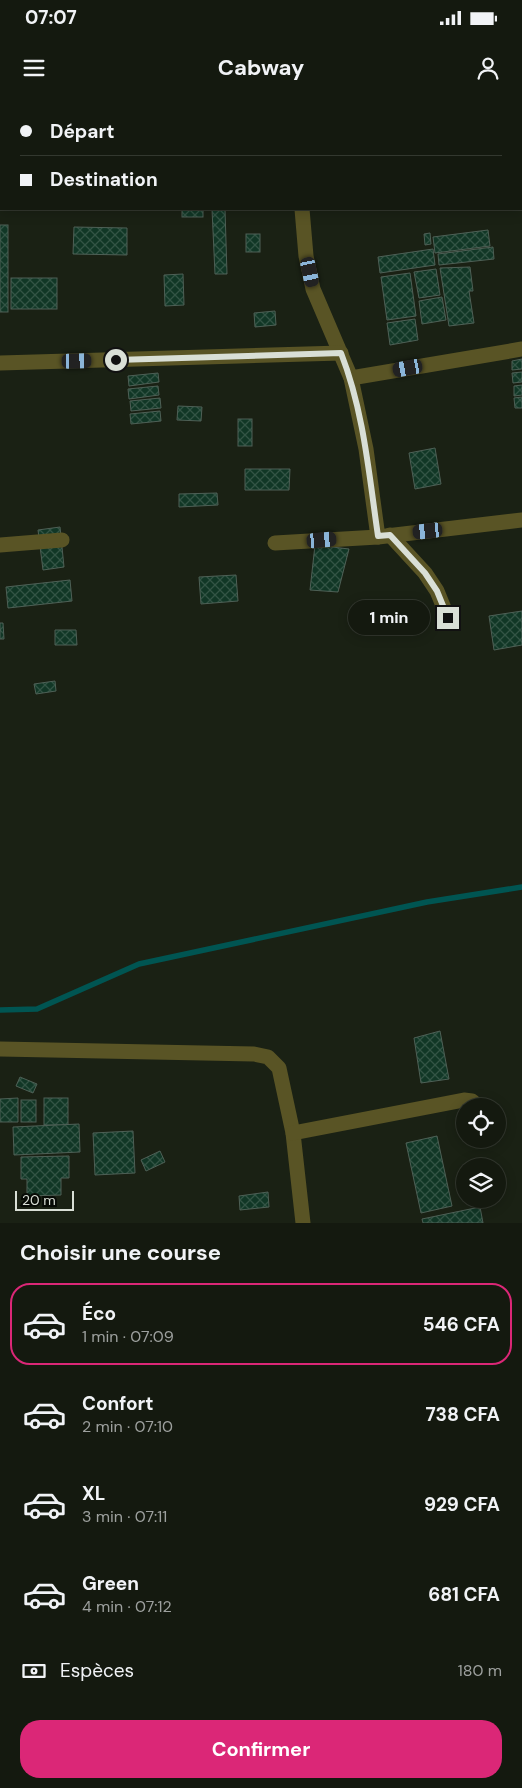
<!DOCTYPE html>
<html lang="fr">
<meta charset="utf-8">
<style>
:root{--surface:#14190f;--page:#21261d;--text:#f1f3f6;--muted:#9da09e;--line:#33382f;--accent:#db2777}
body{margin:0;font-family:"DM Sans",sans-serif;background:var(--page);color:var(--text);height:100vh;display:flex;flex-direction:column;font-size:19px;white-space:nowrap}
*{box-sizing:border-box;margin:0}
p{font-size:16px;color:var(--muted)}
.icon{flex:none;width:28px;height:28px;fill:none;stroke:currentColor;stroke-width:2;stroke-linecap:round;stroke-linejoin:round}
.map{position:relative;height:1123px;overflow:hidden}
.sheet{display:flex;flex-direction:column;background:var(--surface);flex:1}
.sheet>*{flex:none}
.banner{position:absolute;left:0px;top:0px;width:522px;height:110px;box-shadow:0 2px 12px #0003,0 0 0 1px var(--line);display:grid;align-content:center;height:110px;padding:0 20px;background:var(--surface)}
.fabs{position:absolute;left:456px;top:998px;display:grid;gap:10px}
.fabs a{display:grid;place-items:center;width:50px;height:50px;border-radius:50%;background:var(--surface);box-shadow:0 2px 12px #0003,0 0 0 1px var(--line);font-size:25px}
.scale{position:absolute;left:15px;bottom:12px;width:59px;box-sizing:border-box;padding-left:5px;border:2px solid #d9dfd6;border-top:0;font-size:14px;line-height:18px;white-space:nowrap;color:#d9dfd6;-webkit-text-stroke:4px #070a05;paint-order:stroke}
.end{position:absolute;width:22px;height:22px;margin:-11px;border:6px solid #d9dfd6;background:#111;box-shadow:0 0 0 2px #111}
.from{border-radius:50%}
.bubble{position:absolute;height:35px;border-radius:18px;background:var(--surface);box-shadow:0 2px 12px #0003,0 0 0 1px var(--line);font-size:16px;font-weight:700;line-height:35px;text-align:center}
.car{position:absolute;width:15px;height:30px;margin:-15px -8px;border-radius:6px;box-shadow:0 0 4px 1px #0007;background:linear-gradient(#222 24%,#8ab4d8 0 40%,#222 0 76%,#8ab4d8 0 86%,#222 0)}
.banner b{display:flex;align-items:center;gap:18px;height:48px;font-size:19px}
.banner b+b{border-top:1px solid var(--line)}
.banner i{width:12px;height:12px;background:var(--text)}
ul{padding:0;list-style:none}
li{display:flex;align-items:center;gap:15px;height:82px;margin:0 10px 8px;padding:0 10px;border:2px solid transparent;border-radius:20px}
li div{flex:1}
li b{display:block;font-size:19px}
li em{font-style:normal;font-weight:700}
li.on{border-color:var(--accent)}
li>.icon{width:45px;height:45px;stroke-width:1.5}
h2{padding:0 20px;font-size:22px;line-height:60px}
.pay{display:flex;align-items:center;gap:12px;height:55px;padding:0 20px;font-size:19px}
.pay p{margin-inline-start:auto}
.primary-button{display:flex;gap:10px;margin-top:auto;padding:10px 20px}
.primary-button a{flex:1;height:58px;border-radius:20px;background:var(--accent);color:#fff;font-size:20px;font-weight:700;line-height:58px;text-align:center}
.status{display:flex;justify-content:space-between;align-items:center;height:35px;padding:0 25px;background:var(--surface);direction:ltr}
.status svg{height:14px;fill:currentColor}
header{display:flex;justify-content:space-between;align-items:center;height:65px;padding:0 20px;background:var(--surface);font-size:22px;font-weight:700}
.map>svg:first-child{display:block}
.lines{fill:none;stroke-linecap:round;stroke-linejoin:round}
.stream{stroke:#005552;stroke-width:5.5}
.building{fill:url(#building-cross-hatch);stroke:#4e6056}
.minor{stroke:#595425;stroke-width:15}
.route{stroke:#d9dfd6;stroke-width:6}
</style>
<div class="status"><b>07:07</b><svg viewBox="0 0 49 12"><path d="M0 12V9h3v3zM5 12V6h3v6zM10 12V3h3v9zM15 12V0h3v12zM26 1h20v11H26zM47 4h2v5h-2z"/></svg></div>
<header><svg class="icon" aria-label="menu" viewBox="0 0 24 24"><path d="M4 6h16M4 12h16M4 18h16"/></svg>Cabway<svg class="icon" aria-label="person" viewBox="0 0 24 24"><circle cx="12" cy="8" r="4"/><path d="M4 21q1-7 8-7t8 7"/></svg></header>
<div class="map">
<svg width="522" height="1123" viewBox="0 0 522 1123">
<defs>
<pattern id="building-cross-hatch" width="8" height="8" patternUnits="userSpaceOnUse" patternTransform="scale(1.25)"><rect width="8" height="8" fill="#113726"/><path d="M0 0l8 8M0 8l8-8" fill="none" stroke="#335445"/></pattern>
</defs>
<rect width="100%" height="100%" fill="#1a2114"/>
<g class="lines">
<polyline class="stream" points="0,910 37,909 139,864 427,802 522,787"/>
</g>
<g class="building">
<rect x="377" y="0" width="27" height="1"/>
<rect x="182" y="109" width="21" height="8"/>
<polygon points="212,109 225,109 227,174 215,174"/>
<rect x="0" y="125" width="8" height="87"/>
<polygon points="74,127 127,128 127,155 73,154"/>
<polygon points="488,130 490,146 435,153 433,137"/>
<polygon points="430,133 431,144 425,145 424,134"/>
<rect x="246" y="134" width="14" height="18"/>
<polygon points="493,147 494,159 439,165 438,154"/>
<polygon points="433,149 435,165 380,173 378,157"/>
<polygon points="470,167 473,191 469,191 474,223 449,226 440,168"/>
<polygon points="436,169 440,195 419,198 414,172"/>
<polygon points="410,173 416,216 387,220 381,177"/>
<polygon points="183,174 184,205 165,206 164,175"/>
<rect x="11" y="178" width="46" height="31"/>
<polygon points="442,197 446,220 422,224 419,201"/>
<polygon points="275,211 276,225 255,227 254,213"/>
<polygon points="415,219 418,240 390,245 387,223"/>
<polygon points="522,259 522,269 512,270 512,261"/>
<polygon points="522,272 522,282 513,283 512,273"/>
<polygon points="158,273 159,282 129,286 128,276"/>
<polygon points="522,285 522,295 514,296 514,286"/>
<polygon points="158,286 159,295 129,299 128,289"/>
<polygon points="522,297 522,308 515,308 514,298"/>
<polygon points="160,298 161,308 131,311 130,301"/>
<polygon points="178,306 202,307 201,321 177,320"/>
<polygon points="160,311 161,321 131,324 130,314"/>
<rect x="238" y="319" width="14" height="27"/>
<polygon points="435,348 441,384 415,389 409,353"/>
<polygon points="245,369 290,369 289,390 245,390"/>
<polygon points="217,393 218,405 179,407 179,394"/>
<polygon points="60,427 64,467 43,470 38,430"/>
<polygon points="315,445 349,449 338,492 310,490"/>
<polygon points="236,475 238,501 201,504 199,477"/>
<polygon points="70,480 72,501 8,508 6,487"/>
<polygon points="522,511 522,545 494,550 489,516"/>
<polygon points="0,523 3,523 4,539 0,539"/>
<polygon points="55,530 76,530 77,545 55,545"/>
<polygon points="55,581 56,591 36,594 34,584"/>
<polygon points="440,931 449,979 421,983 414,938"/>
<polygon points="20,977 37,984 33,993 16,986"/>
<polygon points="18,998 18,1022 0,1022 0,999"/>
<rect x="44" y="998" width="24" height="27"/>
<rect x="21" y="1000" width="15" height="22"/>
<polygon points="79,1024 80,1052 14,1055 13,1027"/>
<polygon points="133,1031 135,1073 95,1075 93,1033"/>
<polygon points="437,1036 452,1106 421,1113 406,1043"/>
<polygon points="160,1051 165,1062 146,1071 141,1060"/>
<polygon points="69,1056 69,1078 61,1078 61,1095 27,1096 27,1079 21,1079 21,1057"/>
<polygon points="268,1092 269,1107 240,1110 239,1096"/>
<polygon points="480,1107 483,1123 423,1123 422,1119"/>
</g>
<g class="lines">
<g class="minor">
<polyline points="521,77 522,77"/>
<polyline points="0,97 1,97"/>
<polyline points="302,109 306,156 313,189 351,278 366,349 378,437"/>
<polyline points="0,263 341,253"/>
<polyline points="351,278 522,249"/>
<polyline points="390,435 425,473 437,491 448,518"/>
<polyline points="275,443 378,437 522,420"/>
<polyline points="0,445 62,440"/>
<polyline points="0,949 254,954 268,957 279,968 293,1033 303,1123"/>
<polyline points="293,1033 464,1000 472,1001 478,1006"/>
</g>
</g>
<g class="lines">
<path class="route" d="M116 260 341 253C364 312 369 375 378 436L390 435 425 473 437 491 448 518"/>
</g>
</svg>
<div class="fabs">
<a><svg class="icon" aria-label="locate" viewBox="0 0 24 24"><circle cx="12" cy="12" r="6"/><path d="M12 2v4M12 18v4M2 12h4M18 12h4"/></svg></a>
<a><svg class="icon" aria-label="layers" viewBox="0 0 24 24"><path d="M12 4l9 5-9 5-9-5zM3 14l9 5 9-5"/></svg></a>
</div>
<div class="scale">20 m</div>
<i class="end from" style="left:116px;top:260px"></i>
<i class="end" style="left:448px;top:518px"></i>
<div class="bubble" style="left:348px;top:500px;width:82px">1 min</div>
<i class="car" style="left:310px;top:172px;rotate:168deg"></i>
<i class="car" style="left:77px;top:261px;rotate:89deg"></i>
<i class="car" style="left:408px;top:268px;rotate:260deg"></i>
<i class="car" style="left:428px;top:431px;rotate:264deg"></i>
<i class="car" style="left:322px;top:440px;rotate:85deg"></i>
<div class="banner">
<b><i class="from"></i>Départ</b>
<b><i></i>Destination</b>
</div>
</div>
<section class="sheet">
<h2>Choisir une course</h2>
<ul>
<li class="on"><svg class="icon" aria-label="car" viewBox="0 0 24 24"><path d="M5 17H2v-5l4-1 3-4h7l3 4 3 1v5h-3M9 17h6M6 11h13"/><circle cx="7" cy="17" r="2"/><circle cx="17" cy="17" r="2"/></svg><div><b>Éco</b><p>1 min · 07:09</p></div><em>546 CFA</em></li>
<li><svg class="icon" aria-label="car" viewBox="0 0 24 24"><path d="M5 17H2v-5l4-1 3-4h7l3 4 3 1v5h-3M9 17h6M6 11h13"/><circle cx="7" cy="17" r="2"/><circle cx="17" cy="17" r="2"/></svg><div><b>Confort</b><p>2 min · 07:10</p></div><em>738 CFA</em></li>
<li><svg class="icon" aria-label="car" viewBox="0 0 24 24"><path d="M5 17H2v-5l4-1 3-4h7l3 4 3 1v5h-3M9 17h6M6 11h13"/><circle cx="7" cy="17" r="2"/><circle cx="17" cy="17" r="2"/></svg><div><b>XL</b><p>3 min · 07:11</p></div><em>929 CFA</em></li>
<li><svg class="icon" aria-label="car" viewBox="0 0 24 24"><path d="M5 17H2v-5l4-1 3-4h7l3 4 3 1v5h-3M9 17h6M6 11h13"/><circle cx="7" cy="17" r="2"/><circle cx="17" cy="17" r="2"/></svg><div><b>Green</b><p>4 min · 07:12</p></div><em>681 CFA</em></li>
</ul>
<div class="pay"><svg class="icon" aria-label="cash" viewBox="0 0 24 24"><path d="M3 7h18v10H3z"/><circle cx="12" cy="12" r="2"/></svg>Espèces<p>180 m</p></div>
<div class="primary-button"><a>Confirmer</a></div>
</section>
